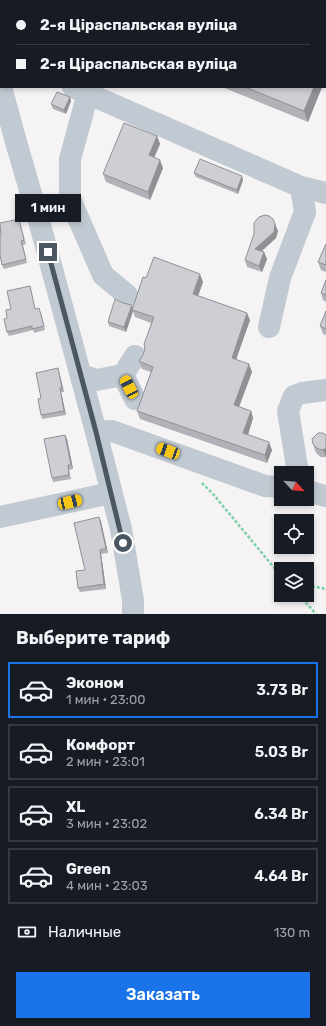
<!DOCTYPE html>
<html lang="ru">
<meta charset="utf-8">
<style>
:root{--surface:#171b24;--page:#20242c;--text:#f1f3f6;--muted:#9ea1a6;--line:#363941;--accent:#1a73e8}
body{margin:0;font-family:Rubik,sans-serif;background:var(--page);color:var(--text);height:100vh;display:flex;flex-direction:column;font-size:15px;white-space:nowrap}
*{box-sizing:border-box;margin:0}
p{font-size:13px;color:var(--muted)}
.icon{flex:none;width:22px;height:22px;fill:none;stroke:currentColor;stroke-width:2;stroke-linecap:round;stroke-linejoin:round}
.map{position:relative;height:614px;overflow:hidden}
.panel{display:flex;flex-direction:column;background:var(--surface);flex:1}
.panel>*{flex:none}
.hud{position:absolute;left:0px;top:0px;width:326px;height:88px;box-shadow:0 2px 6px #0003;display:grid;align-content:center;height:88px;padding:0 16px;background:var(--surface)}
.needle{width:26px;rotate:116deg}
.buttons{position:absolute;left:274px;top:466px;display:grid;gap:8px}
.buttons a{display:grid;place-items:center;width:40px;height:40px;border-radius:0px;background:var(--surface);box-shadow:0 2px 6px #0003;font-size:20px}
.end{position:absolute;width:18px;height:18px;margin:-9px;border:5px solid #4a5661;background:#fff;box-shadow:0 0 0 2px #fff}
.from{border-radius:50%}
.bubble{position:absolute;height:28px;border-radius:0px;background:var(--surface);box-shadow:0 2px 6px #0003;font-size:13px;font-weight:600;line-height:28px;text-align:center}
.car{position:absolute;width:12px;height:24px;margin:-12px -6px;border-radius:5px;box-shadow:0 0 3px 1px #0007;background:linear-gradient(#f5c518 24%,#345 0 40%,#f5c518 0 76%,#345 0 86%,#f5c518 0)}
.hud b{display:flex;align-items:center;gap:14px;height:38px;font-size:15px}
.hud b+b{border-top:1px solid var(--line)}
.hud i{width:10px;height:10px;background:var(--text)}
ul{padding:0;list-style:none}
li{display:flex;align-items:center;gap:12px;height:56px;margin:0 8px 6px;padding:0 8px;border:2px solid var(--line);border-radius:0px}
li div{flex:1}
li b{display:block;font-size:15px}
li em{font-style:normal;font-weight:600}
li.selected{border-color:var(--accent)}
li>.icon{width:36px;height:36px;stroke-width:1.5}
h2{padding:0 16px;font-size:18px;line-height:48px}
.pay{display:flex;align-items:center;gap:10px;height:44px;padding:0 16px;font-size:15px}
.pay p{margin-inline-start:auto}
.button{display:flex;gap:8px;margin-top:auto;padding:8px 16px}
.button a{flex:1;height:46px;border-radius:0px;background:var(--accent);color:#fff;font-size:16px;font-weight:600;line-height:46px;text-align:center}
.map>svg:first-child{display:block}
.lines{fill:none;stroke-linecap:round;stroke-linejoin:round}
.path{stroke:#7ad0a6;stroke-width:2.5;stroke-dasharray:3 2;stroke-linecap:butt}
.minor{stroke:#c1cad2;stroke-width:22}
.wall{fill:#b0b2b7}
.shaded-wall{fill:#909195}
.building{fill:#cdcfd5;stroke:#909195}
.route{stroke:#4a5661;stroke-width:5}
</style>
<div class="map">
<svg width="326" height="614" viewBox="0 0 326 614">
<rect width="100%" height="100%" fill="#f5f3f3"/>
<g class="lines">
<g class="path">
<polyline points="65,1 66,0"/>
<polyline points="202,483 213,494 281,576"/>
<polyline points="307,585 326,589"/>
<polyline points="299,595 316,614"/>
</g>
<g class="minor">
<polyline points="304,0 306,1"/>
<polyline points="325,11 326,12"/>
<polyline points="0,58 1,58"/>
<polyline points="1,87 16,142 39,221 96,432 121,529 133,600 133,614"/>
<polyline points="73,87 301,187 326,193"/>
<polyline points="88,93 70,159 70,199 103,275 127,295"/>
<polyline points="269,327 280,278 305,212 301,187"/>
<polyline points="81,375 96,380 123,375 135,399"/>
<polyline points="123,375 135,356"/>
<polyline points="96,432 112,431 265,486 281,487"/>
<polyline points="298,473 288,411 294,396 302,393 326,390"/>
<polyline points="307,491 326,496"/>
<polyline points="0,517 111,493"/>
</g>
</g>
<g class="wall">
<polygon points="222,87 322,87 308,122"/>
<polygon points="70,97 71,101 66,114 53,109 51,104"/>
<polygon points="157,136 160,144 154,157 163,168 150,200 106,182 103,174"/>
<polygon points="194,173 243,180 238,194 196,177"/>
<polygon points="19,219 26,244 23,245 27,263 4,269 2,265"/>
<polygon points="275,224 278,231 276,238 262,251 264,252 267,259 262,272 247,267 245,260"/>
<polygon points="326,244 326,272 321,270 318,262"/>
<polygon points="146,278 203,282 198,296 250,320 236,360 252,372 239,407 251,411 253,418 248,435 272,450 267,463 140,419 137,411 151,372 142,369 139,361 143,355 151,323 135,317 133,311 126,332 109,326 108,322 123,303 133,307"/>
<polygon points="326,280 326,302 323,300 321,293"/>
<polygon points="30,286 31,290 35,309 41,312 45,330 34,333 33,330 9,336 7,332 11,309"/>
<polygon points="326,311 326,335 323,334 320,326"/>
<polygon points="58,368 64,392 61,392 66,415 42,419 41,415"/>
<polygon points="65,435 67,439 73,469 69,470 71,479 53,482 52,478"/>
<polygon points="326,435 326,457 321,457 318,455 315,451 313,444"/>
<polygon points="99,517 108,553 101,554 106,589 80,592 78,588 85,570"/>
</g>
<g class="shaded-wall">
<polygon points="326,57 326,77 325,80 325,59"/>
<polygon points="314,87 322,87 308,122 304,111"/>
<polygon points="70,97 71,101 66,114 64,110"/>
<polygon points="157,136 160,144 152,163 149,155"/>
<polygon points="160,160 163,168 150,200 148,192"/>
<polygon points="242,176 243,180 238,194 237,190"/>
<polygon points="275,224 278,231 276,238 257,255 255,249"/>
<polygon points="264,252 267,259 262,272 259,266"/>
<polygon points="200,274 203,282 196,301 193,294"/>
<polygon points="132,305 133,309 132,310 133,311 126,332 124,327"/>
<polygon points="247,313 250,320 234,365 232,358"/>
<polygon points="249,364 252,372 237,412 234,405"/>
<polygon points="58,368 64,392 62,388"/>
<polygon points="60,388 61,392 66,415 64,411"/>
<polygon points="251,411 253,418 246,441 243,433"/>
<polygon points="65,435 67,439 73,469 71,465"/>
<polygon points="269,442 272,450 267,463 265,455"/>
<polygon points="326,448 326,457 323,450"/>
<polygon points="99,517 101,521 108,553 106,548"/>
<polygon points="100,550 101,554 106,589 104,584"/>
</g>
<g class="building">
<polygon points="88,0 145,0 148,1 87,1"/>
<polygon points="168,0 252,0 254,1 167,1"/>
<polygon points="325,30 326,30 326,57 325,59"/>
<polygon points="245,87 314,87 304,111"/>
<polygon points="57,92 70,97 64,110 51,104"/>
<polygon points="124,123 157,136 149,155 160,160 148,192 103,174"/>
<polygon points="200,159 242,176 237,190 194,173"/>
<polygon points="265,215 269,216 273,219 275,224 274,232 255,249 264,252 259,266 245,260 254,234 254,223 259,217"/>
<polygon points="19,219 24,240 21,241 26,259 2,265 0,255 0,237 1,237 0,223"/>
<polygon points="326,244 326,265 318,262"/>
<polygon points="154,257 200,274 193,294 247,313 232,358 249,364 234,405 251,411 243,433 269,442 265,455 137,411 153,367 139,361 143,355 145,349 144,344 154,317 132,310 143,277 146,278"/>
<polygon points="326,280 326,295 321,293"/>
<polygon points="30,286 35,309 39,308 44,326 32,329 32,326 7,332 4,319 7,318 6,310 11,309 7,291"/>
<polygon points="115,299 123,303 132,305 124,327 108,322"/>
<polygon points="326,311 326,329 320,326"/>
<polygon points="58,368 62,388 60,388 64,411 41,415 38,399 41,398 36,373"/>
<polygon points="318,433 323,433 326,435 326,448 323,450 319,449 315,447 313,444 312,439"/>
<polygon points="65,435 71,465 68,465 69,475 52,478 44,439"/>
<polygon points="99,517 106,548 100,550 104,584 78,588 76,571 85,570 74,523"/>
</g>
<g class="lines">
<polyline class="route" points="48,252 96,432 123,543"/>
</g>
</svg>
<div class="buttons">
<a><svg class="needle" viewBox="-14 -14 28 28"><path d="M0-13l5 13h-10z" fill="#e53935"/><path d="M0 13l5-13h-10z" fill="#9ea1a6"/></svg></a>
<a><svg class="icon" aria-label="locate" viewBox="0 0 24 24"><circle cx="12" cy="12" r="6"/><path d="M12 2v4M12 18v4M2 12h4M18 12h4"/></svg></a>
<a><svg class="icon" aria-label="layers" viewBox="0 0 24 24"><path d="M12 4l9 5-9 5-9-5zM3 14l9 5 9-5"/></svg></a>
</div>
<i class="end from" style="left:123px;top:543px"></i>
<i class="end" style="left:48px;top:252px"></i>
<div class="bubble" style="left:15px;top:194px;width:66px">1 мин</div>
<i class="car" style="left:129px;top:387px;rotate:333deg"></i>
<i class="car" style="left:168px;top:451px;rotate:290deg"></i>
<i class="car" style="left:70px;top:502px;rotate:77deg"></i>
<div class="hud">
<b><i class="from"></i>2-я Ціраспальская вуліца</b>
<b><i></i>2-я Ціраспальская вуліца</b>
</div>
</div>
<section class="panel">
<h2>Выберите тариф</h2>
<ul>
<li class="selected"><svg class="icon" aria-label="car" viewBox="0 0 24 24"><path d="M5 17H2v-5l4-1 3-4h7l3 4 3 1v5h-3M9 17h6M6 11h13"/><circle cx="7" cy="17" r="2"/><circle cx="17" cy="17" r="2"/></svg><div><b>Эконом</b><p>1 мин · 23:00</p></div><em>3.73 Br</em></li>
<li><svg class="icon" aria-label="car" viewBox="0 0 24 24"><path d="M5 17H2v-5l4-1 3-4h7l3 4 3 1v5h-3M9 17h6M6 11h13"/><circle cx="7" cy="17" r="2"/><circle cx="17" cy="17" r="2"/></svg><div><b>Комфорт</b><p>2 мин · 23:01</p></div><em>5.03 Br</em></li>
<li><svg class="icon" aria-label="car" viewBox="0 0 24 24"><path d="M5 17H2v-5l4-1 3-4h7l3 4 3 1v5h-3M9 17h6M6 11h13"/><circle cx="7" cy="17" r="2"/><circle cx="17" cy="17" r="2"/></svg><div><b>XL</b><p>3 мин · 23:02</p></div><em>6.34 Br</em></li>
<li><svg class="icon" aria-label="car" viewBox="0 0 24 24"><path d="M5 17H2v-5l4-1 3-4h7l3 4 3 1v5h-3M9 17h6M6 11h13"/><circle cx="7" cy="17" r="2"/><circle cx="17" cy="17" r="2"/></svg><div><b>Green</b><p>4 мин · 23:03</p></div><em>4.64 Br</em></li>
</ul>
<div class="pay"><svg class="icon" aria-label="cash" viewBox="0 0 24 24"><path d="M3 7h18v10H3z"/><circle cx="12" cy="12" r="2"/></svg>Наличные<p>130 m</p></div>
<div class="button"><a>Заказать</a></div>
</section>
